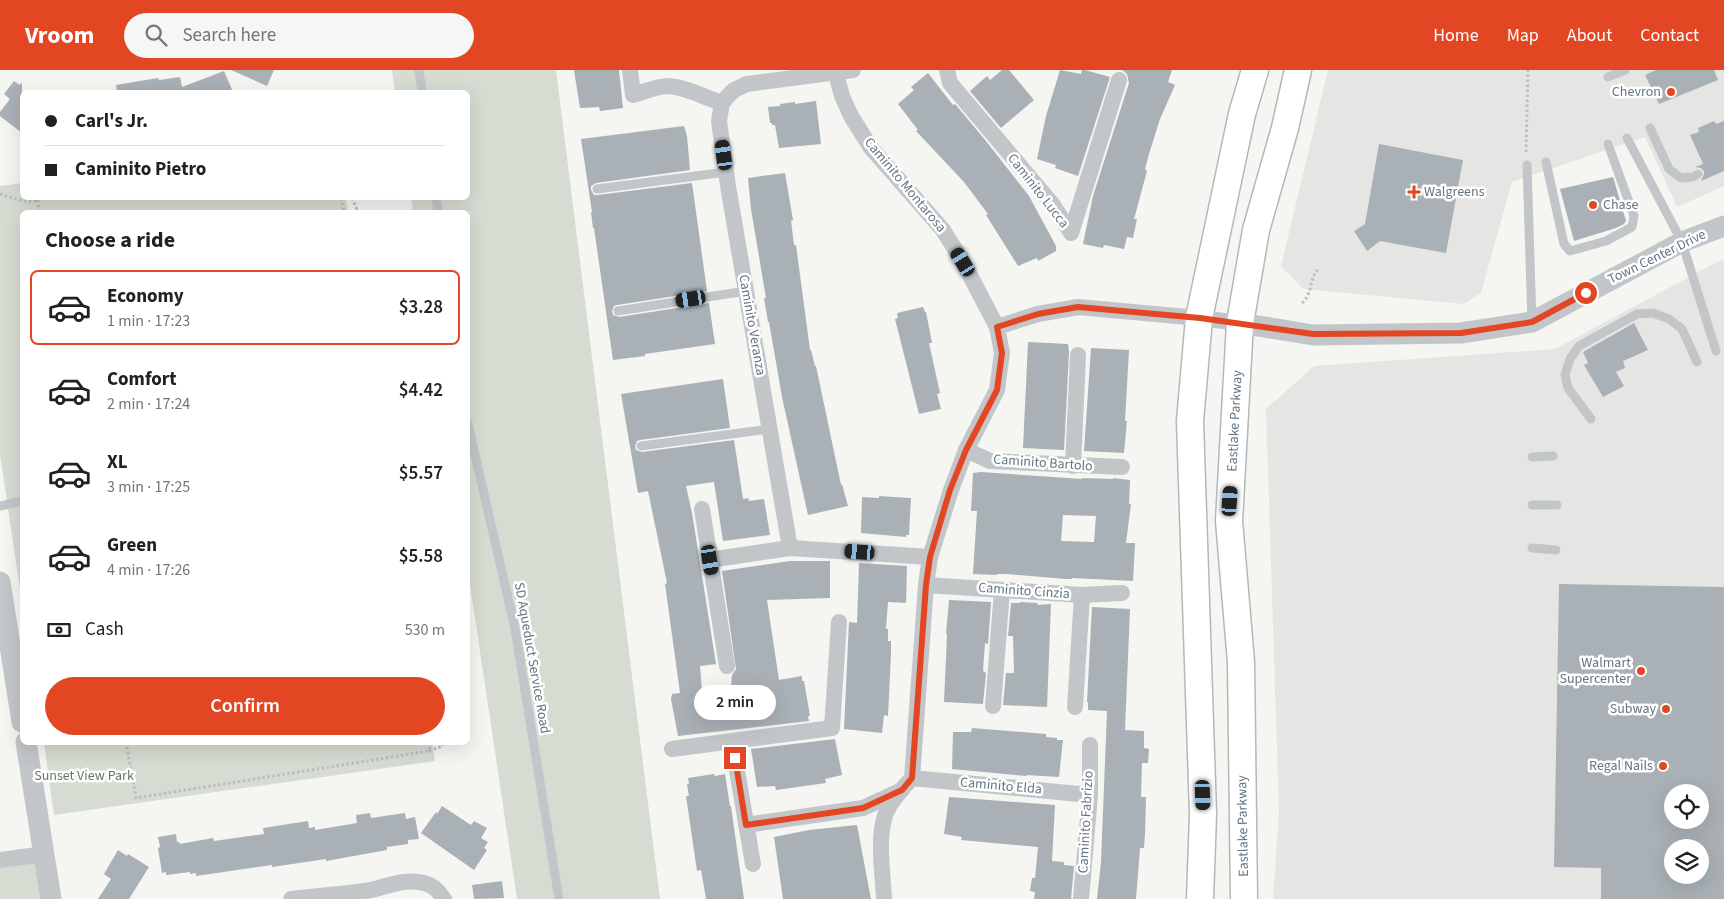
<!DOCTYPE html>
<meta charset="utf-8">
<style>
:root{--surface:#fff;--page:#f6f6f6;--text:#202124;--muted:#757577;--line:#e0e0e0;--accent:#e34623}
body{margin:0;font-family:"Source Sans 3",sans-serif;background:var(--page);color:var(--text);height:100vh;display:flex;flex-direction:column;font-size:19px;white-space:nowrap}
*{box-sizing:border-box;margin:0}
p{font-size:16px;color:var(--muted)}
.icon{flex:none;width:28px;height:28px;fill:none;stroke:currentColor;stroke-width:2;stroke-linecap:round;stroke-linejoin:round}
.map{position:relative;flex:1;overflow:hidden}
.drawer{position:absolute;left:20px;top:140px;width:450px;height:535px;display:flex;flex-direction:column;background:var(--surface);border-radius:8px;box-shadow:0 5px 20px #0002}
.drawer>*{flex:none}
.hud{position:absolute;left:20px;top:20px;width:450px;height:110px;border-radius:8px;box-shadow:0 5px 20px #0002;display:grid;align-content:center;height:110px;padding:0 25px;background:var(--surface)}
.controls{position:absolute;left:1664px;top:714px;display:grid;gap:10px}
.controls a{display:grid;place-items:center;width:45px;height:45px;border-radius:50%;background:var(--surface);box-shadow:0 5px 20px #0002;font-size:25px}
.end{position:absolute;width:22px;height:22px;margin:-11px;border:6px solid #e34623;background:#fff;box-shadow:0 0 0 2px #fff}
.from{border-radius:50%}
.bubble{position:absolute;height:35px;border-radius:18px;background:var(--surface);box-shadow:0 5px 20px #0002;font-size:16px;font-weight:600;line-height:35px;text-align:center}
.car{position:absolute;width:15px;height:30px;margin:-15px -8px;border-radius:6px;box-shadow:0 0 4px 1px #0007;background:linear-gradient(#222 24%,#8ab4d8 0 40%,#222 0 76%,#8ab4d8 0 86%,#222 0)}
.hud b{display:flex;align-items:center;gap:18px;height:48px;font-size:19px}
.hud b+b{border-top:1px solid var(--line)}
.hud i{width:12px;height:12px;background:var(--text)}
ul{padding:0;list-style:none}
li{display:flex;align-items:center;gap:15px;height:75px;margin:0 10px 8px;padding:0 15px;border:2px solid transparent;border-radius:8px}
li div{flex:1}
li b{display:block;font-size:19px}
li em{font-style:normal;font-weight:600}
li.active{border-color:var(--accent)}
li>.icon{width:45px;height:45px;stroke-width:1.5}
h2{padding:0 25px;font-size:22px;line-height:60px}
.pay{display:flex;align-items:center;gap:12px;height:55px;padding:0 25px;font-size:19px}
.pay p{margin-inline-start:auto}
.action{display:flex;gap:10px;margin-top:auto;padding:10px 25px}
.action a{flex:1;height:58px;border-radius:30px;background:var(--accent);color:#fff;font-size:20px;font-weight:600;line-height:58px;text-align:center}
header{display:flex;align-items:center;gap:30px;box-sizing:border-box;height:70px;padding:0 25px;background:var(--accent);color:#fff}
header strong{font-size:24px}
nav{display:flex;gap:28px;margin-inline-start:auto;font-size:18px}
.search{width:350px;height:45px;background:var(--page);display:flex;align-items:center;gap:12px;box-sizing:border-box;padding:0 18px;border-radius:28px;color:var(--muted);font-size:19px}
.map>svg:first-child{display:block}
.built{fill:#e5e6e4;fill-rule:evenodd}
.green{fill:#d6dcd2}
.building{fill:#a9b1b6;fill-rule:evenodd}
.lines{fill:none;stroke-linecap:round;stroke-linejoin:round}
.primary-casing{stroke:#b3b8bb;stroke-width:29}
.path{stroke:#bcbec0;stroke-width:3;stroke-dasharray:2.5 2.5;stroke-linecap:butt}
.service{stroke:#c2c6c9;stroke-width:9}
.minor{stroke:#c2c6c9;stroke-width:16}
.tertiary{stroke:#c2c6c9;stroke-width:21}
.primary{stroke:#fff;stroke-width:26}
.route{stroke:#e34623;stroke-width:6}
.poi-dot{fill:#e34623;stroke:#fff;stroke-width:2}
.labels{text-anchor:middle;dominant-baseline:central;stroke-width:5;stroke-linejoin:round;paint-order:stroke}
.poi-label{font-size:14px;fill:#647682;stroke:#fff;text-anchor:end}
.street-label{font-size:14px;fill:#647682;stroke:#fff}
.park-label{font-size:14px;fill:#687962;stroke:#fff}
</style>
<header>
<strong>Vroom</strong>
<div class="search"><svg class="icon" aria-label="search" viewBox="0 0 24 24"><circle cx="10" cy="10" r="6"/><path d="M15 15l6 6"/></svg>Search here</div>
<nav><a>Home</a><a>Map</a><a>About</a><a>Contact</a></nav>
</header>
<div class="map">
<svg width="1724" height="829" viewBox="0 0 1724 829">
<rect width="100%" height="100%" fill="#f5f5f1"/>
<g class="built">
<polygon points="1328,0 1724,0 1724,116 1677,137 1645,67 1512,112 1481,223 1464,234 1303,219 1281,196"/>
<path d="M1724 190V829H1273L1279 742 1266 339 1314 296 1555 279 1717 192ZM1672 722H1700V750H1672ZM1672 778H1700V805H1672Z"/>
</g>
<g class="green">
<polygon points="392,0 556,0 660,829 517,829 468,501 468,142 413,142 411,128 468,128 468,22 395,22"/>
<polygon points="22,113 22,128 346,128 348,142 22,142 22,533 0,384 0,116"/>
<polygon points="432,672 435,691 54,745 44,673"/>
<polygon points="38,779 46,829 0,829 0,784"/>
</g>
<g class="building">
<polygon points="231,0 274,0 267,16"/>
<polygon points="574,0 619,0 623,38 600,41 599,37 580,38"/>
<polygon points="1002,0 1009,0 1034,30 1001,58 970,21 987,6 990,10"/>
<polygon points="1060,0 1081,4 1082,0 1085,0 1110,7 1078,106 1055,98 1056,95 1037,89 1046,46"/>
<polygon points="1122,0 1172,0 1168,12 1175,15 1160,49 1149,84 1145,99 1147,101 1134,149 1137,149 1133,168 1127,167 1124,179 1104,175 1103,178 1083,174 1093,126 1129,13 1127,4"/>
<polygon points="1656,0 1714,0 1718,10 1659,34 1645,5"/>
<polygon points="224,1 233,22 117,22 116,15 158,8 159,10 180,7 182,17"/>
<polygon points="928,3 953,35 955,34 986,71 1029,126 1056,176 1056,181 1038,191 1037,188 1018,196 986,145 988,144 964,112 916,61 918,60 898,34 914,20 911,17"/>
<polygon points="14,11 20,15 22,12 22,63 0,46 0,42 10,29 4,24"/>
<polygon points="816,31 821,74 779,78 775,55 772,55 772,53 770,53 768,37 780,36 780,34 795,32 795,34"/>
<polygon points="1714,51 1716,54 1724,51 1724,101 1701,111 1704,104 1704,101 1701,98 1695,97 1703,94 1690,65 1699,62 1698,58"/>
<polygon points="684,56 687,66 690,100 596,113 591,116 591,120 594,125 598,125 692,113 707,221 617,235 614,236 612,241 613,245 619,247 709,233 715,274 645,284 645,286 613,290 594,158 593,158 591,143 592,142 581,69"/>
<polygon points="1379,74 1463,90 1446,183 1380,171 1367,181 1354,161 1365,154"/>
<polygon points="785,103 793,150 791,151 794,175 796,175 810,280 811,280 815,296 816,296 841,415 842,414 848,436 808,445 782,327 769,252 768,252 764,228 766,228 751,139 748,108"/>
<polygon points="1613,107 1626,151 1624,154 1616,158 1574,171 1560,119"/>
<polygon points="923,237 925,242 926,242 932,273 929,273 940,323 937,324 941,339 919,344 895,249 898,248 897,243"/>
<polygon points="1634,253 1648,280 1623,291 1625,298 1616,302 1624,316 1603,327 1584,295 1588,293 1583,282"/>
<polygon points="1028,272 1068,274 1069,282 1064,380 1023,378"/>
<polygon points="1091,278 1129,280 1125,351 1127,351 1124,383 1084,381"/>
<polygon points="723,309 730,358 640,370 637,371 635,376 636,380 642,382 734,370 743,429 748,428 749,431 764,429 770,465 723,471 714,412 686,416 692,443 716,594 700,596 702,621 731,617 732,605 736,599 722,501 790,491 830,491 830,528 767,530 779,610 802,606 802,611 804,611 810,646 808,646 809,651 678,666 671,629 672,624 680,623 665,514 667,513 648,421 638,423 621,324"/>
<path d="M981 402 1082 409V408L1113 409V408L1130 410 1129 434H1131L1126 473H1135L1133 511 1072 508V509H1066L1007 504H997V505L973 504 977 441H971L973 403ZM1063 445 1096 446 1094 472 1061 471Z"/>
<polygon points="879,426 911,428 909,465 906,465 906,467 861,463 862,427 879,428"/>
<polygon points="859,493 907,496 906,533 888,532 886,559 888,559 888,571 891,571 891,584 888,646 884,645 882,663 844,659 849,552 857,553"/>
<path d="M1559 514 1724 517V829H1601V798L1554 797ZM1672 722H1700V750H1672ZM1672 778H1700V805H1672Z"/>
<polygon points="949,530 991,532 988,574 985,573 983,601 986,603 983,634 944,632 947,564 946,564"/>
<polygon points="1020,532 1038,533 1037,535 1051,534 1047,637 1003,635 1006,603 1014,603 1013,566 1008,566 1011,534 1011,533 1020,533"/>
<polygon points="1092,537 1130,539 1125,660 1144,661 1144,678 1149,679 1148,693 1142,693 1141,727 1146,727 1145,764 1144,778 1140,778 1136,829 1097,829 1101,792 1107,641 1088,640 1088,632 1087,632"/>
<polygon points="972,658 1046,664 1046,667 1057,668 1057,670 1063,670 1059,707 1027,705 1026,706 952,699 953,662 971,662"/>
<polygon points="835,669 842,705 825,709 826,713 776,720 775,716 757,717 751,679"/>
<polygon points="714,704 715,706 725,704 730,736 731,736 744,829 706,829 701,800 697,801 686,726 689,726 687,714 689,714 688,708"/>
<polygon points="949,727 1055,735 1052,791 1064,792 1064,795 1074,796 1071,829 1034,829 1035,822 1030,821 1032,808 1035,808 1038,777 961,770 962,767 944,764"/>
<polygon points="442,736 471,755 474,751 487,758 481,768 488,772 484,778 487,780 474,800 421,763 436,742 437,744"/>
<polygon points="370,743 371,748 405,743 406,749 415,747 419,769 408,770 408,774 387,777 387,780 326,791 326,789 272,797 272,795 196,806 196,803 190,804 190,802 166,805 166,802 162,803 158,778 160,777 158,767 176,764 177,772 179,772 180,774 213,768 214,771 264,764 263,758 308,751 309,758 315,757 315,760 357,753 356,745"/>
<polygon points="857,755 871,829 783,829 774,767 809,760"/>
<polygon points="118,780 127,786 128,784 149,797 129,829 98,829 111,809 104,804"/>
<polygon points="502,811 504,828 474,829 472,815"/>
</g>
<g class="lines">
<g class="primary-casing">
<g id="primary">
<polyline points="1200,829 1203,744 1190,351 1199,248 1242,44 1255,0"/>
<polyline points="1244,829 1241,592 1229,451 1240,253 1256,160 1285,58 1298,0"/>
</g>
</g>
<g class="path">
<polyline points="1526,82 1528,0"/>
<polyline points="0,124 22,131 38,131"/>
<polyline points="341,128 344,142"/>
<polyline points="352,128 358,142"/>
<polyline points="39,142 38,131 39,128"/>
<path d="M1302 233C1314 222 1308 207 1320 198"/>
<polyline points="126,672 136,728 429,681 431,672"/>
<polyline points="429,681 443,676 443,672"/>
</g>
<g class="service">
<polyline points="419,0 422,22"/>
<polyline points="1608,7 1625,0"/>
<polyline points="1650,58 1669,99 1681,108 1693,107 1698,104"/>
<polyline points="1627,68 1682,172 1716,281"/>
<polyline points="1546,92 1564,174 1570,181 1606,171 1632,157 1634,146 1608,74"/>
<polyline points="1527,95 1532,252"/>
<polyline points="597,119 726,102"/>
<polyline points="436,128 438,142"/>
<polyline points="618,241 746,221"/>
<polyline points="1591,349 1568,318 1565,305 1570,289 1579,276 1637,244 1653,243 1669,249 1682,259 1697,292"/>
<polyline points="468,354 515,559 559,829"/>
<polyline points="641,376 770,359"/>
<polyline points="1532,387 1553,386"/>
<polyline points="1532,435 1557,435"/>
<polyline points="0,436 22,431"/>
<polyline points="1532,478 1556,480"/>
</g>
<g class="minor">
<path d="M630 0 633 25C644 22 658 16 668 16 687 17 705 28 722 33"/>
<path d="M835 0 842 26 851 46 871 78 943 160 963 192 997 257 1002 283 997 320 966 380 951 420 930 487 926 515 912 708C903 718 888 734 885 746 877 769 883 805 884 829"/>
<polyline points="947,0 950,13 1053,135 1071,163 1119,10"/>
<polyline points="997,257 1038,244 1078,237 1199,248 1240,253"/>
<polyline points="966,380 990,391 1122,397"/>
<polyline points="1073,396 1078,285"/>
<polyline points="702,439 727,596"/>
<polyline points="790,478 728,116 719,51 722,33 728,26 734,20 747,14 853,0"/>
<polyline points="709,490 790,478 930,487"/>
<polyline points="926,515 1082,525 1122,523"/>
<polyline points="993,636 1002,520"/>
<polyline points="1075,637 1082,525"/>
<polyline points="732,671 753,794"/>
<polyline points="672,679 832,658 839,552"/>
<polyline points="912,708 1090,725"/>
<polyline points="746,755 863,738 902,720"/>
<polyline points="0,790 44,784"/>
<path d="M291 829C318 826 345 824 371 820 389 816 405 808 424 813 433 815 439 821 444 829"/>
<polyline points="1081,829 1090,725 1090,675"/>
</g>
<g class="tertiary">
<polyline points="1240,253 1313,265 1461,263 1532,252 1682,172 1724,156"/>
<polyline points="0,512 22,652"/>
<polyline points="26,672 51,829"/>
</g>
<use href="#primary" class="primary"/>
</g>
<g class="lines">
<polyline class="route" points="735,688 746,755 863,738 902,720 912,708 926,515 930,487 950,420 966,380 997,320 1002,283 997,257 1038,244 1078,237 1200,248 1313,264 1461,263 1532,252 1586,223"/>
</g>
<g class="poi-dot">
<circle cx="1671" cy="22" r="5"/>
<path d="M1411.5 114.5h5v5h5v5h-5v5h-5v-5h-5v-5h5z"/>
<circle cx="1593" cy="135" r="5"/>
<circle cx="1641" cy="601" r="5"/>
<circle cx="1666" cy="639" r="5"/>
<circle cx="1663" cy="696" r="5"/>
</g>
<g class="labels">
<g class="poi-label">
<text x="1661" y="22">Chevron</text>
<text x="1424" y="122" text-anchor="start">Walgreens</text>
<text x="1603" y="135" text-anchor="start">Chase</text>
<text x="1631" y="593">Walmart<tspan x="1631" dy="16">Supercenter</tspan></text>
<text x="1656" y="639">Subway</text>
<text x="1653" y="696">Regal Nails</text>
</g>
<g class="street-label">
<text transform="translate(905 115) rotate(50)">Caminito Montarosa</text>
<text transform="translate(1038 121) rotate(52)">Caminito Lucca</text>
<text transform="translate(1657 187) rotate(-26)">Town Center Drive</text>
<text transform="translate(752 255) rotate(80)">Caminito Veranza</text>
<text transform="translate(1235 351) rotate(-87)">Eastlake Parkway</text>
<text transform="translate(1043 393) rotate(4)">Caminito Bartolo</text>
<text transform="translate(1024 521) rotate(4)">Caminito Cinzia</text>
<text transform="translate(532 588) rotate(80)">SD Aqueduct Service Road</text>
<text transform="translate(1001 716) rotate(5)">Caminito Elda</text>
<text transform="translate(1086 752) rotate(-87)">Caminito Fabrizio</text>
<text transform="translate(1243 756) rotate(-91)">Eastlake Parkway</text>
</g>
<g class="park-label">
<text x="84" y="706">Sunset View Park</text>
</g>
</g>
</svg>
<div class="controls">
<a><svg class="icon" aria-label="locate" viewBox="0 0 24 24"><circle cx="12" cy="12" r="6"/><path d="M12 2v4M12 18v4M2 12h4M18 12h4"/></svg></a>
<a><svg class="icon" aria-label="layers" viewBox="0 0 24 24"><path d="M12 4l9 5-9 5-9-5zM3 14l9 5 9-5"/></svg></a>
</div>
<i class="end from" style="left:1586px;top:223px"></i>
<i class="end" style="left:735px;top:688px"></i>
<div class="bubble" style="left:694px;top:615px;width:82px">2 min</div>
<i class="car" style="left:724px;top:85px;rotate:352deg"></i>
<i class="car" style="left:963px;top:192px;rotate:328deg"></i>
<i class="car" style="left:691px;top:229px;rotate:261deg"></i>
<i class="car" style="left:1230px;top:431px;rotate:4deg"></i>
<i class="car" style="left:860px;top:482px;rotate:274deg"></i>
<i class="car" style="left:710px;top:490px;rotate:171deg"></i>
<i class="car" style="left:1203px;top:725px;rotate:178deg"></i>
<div class="hud">
<b><i class="from"></i>Carl's Jr.</b>
<b><i></i>Caminito Pietro</b>
</div>
<section class="drawer">
<h2>Choose a ride</h2>
<ul>
<li class="active"><svg class="icon" aria-label="car" viewBox="0 0 24 24"><path d="M5 17H2v-5l4-1 3-4h7l3 4 3 1v5h-3M9 17h6M6 11h13"/><circle cx="7" cy="17" r="2"/><circle cx="17" cy="17" r="2"/></svg><div><b>Economy</b><p>1 min · 17:23</p></div><em>$3.28</em></li>
<li><svg class="icon" aria-label="car" viewBox="0 0 24 24"><path d="M5 17H2v-5l4-1 3-4h7l3 4 3 1v5h-3M9 17h6M6 11h13"/><circle cx="7" cy="17" r="2"/><circle cx="17" cy="17" r="2"/></svg><div><b>Comfort</b><p>2 min · 17:24</p></div><em>$4.42</em></li>
<li><svg class="icon" aria-label="car" viewBox="0 0 24 24"><path d="M5 17H2v-5l4-1 3-4h7l3 4 3 1v5h-3M9 17h6M6 11h13"/><circle cx="7" cy="17" r="2"/><circle cx="17" cy="17" r="2"/></svg><div><b>XL</b><p>3 min · 17:25</p></div><em>$5.57</em></li>
<li><svg class="icon" aria-label="car" viewBox="0 0 24 24"><path d="M5 17H2v-5l4-1 3-4h7l3 4 3 1v5h-3M9 17h6M6 11h13"/><circle cx="7" cy="17" r="2"/><circle cx="17" cy="17" r="2"/></svg><div><b>Green</b><p>4 min · 17:26</p></div><em>$5.58</em></li>
</ul>
<div class="pay"><svg class="icon" aria-label="cash" viewBox="0 0 24 24"><path d="M3 7h18v10H3z"/><circle cx="12" cy="12" r="2"/></svg>Cash<p>530 m</p></div>
<div class="action"><a>Confirm</a></div>
</section>
</div>
